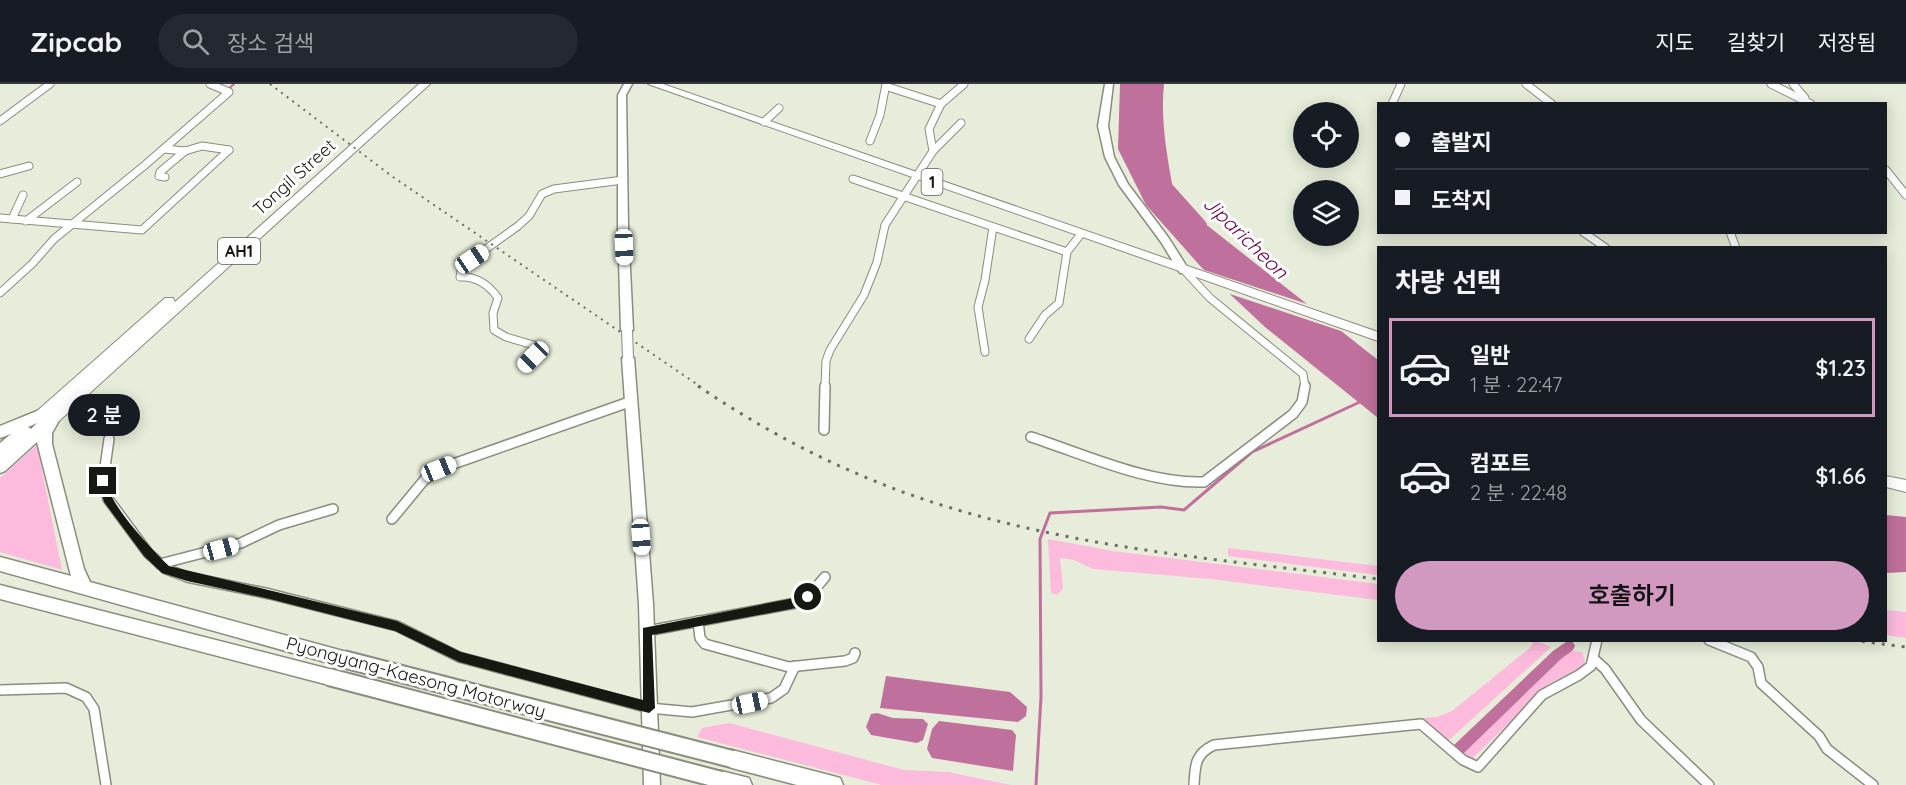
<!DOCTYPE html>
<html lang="ko">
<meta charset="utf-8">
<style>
:root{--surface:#171b24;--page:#242831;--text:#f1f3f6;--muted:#9ea1a6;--line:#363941;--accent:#d199bf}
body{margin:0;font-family:Quicksand,"Noto Sans KR",sans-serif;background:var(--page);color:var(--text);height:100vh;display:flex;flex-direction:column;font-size:22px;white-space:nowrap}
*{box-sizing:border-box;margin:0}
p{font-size:20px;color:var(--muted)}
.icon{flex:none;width:33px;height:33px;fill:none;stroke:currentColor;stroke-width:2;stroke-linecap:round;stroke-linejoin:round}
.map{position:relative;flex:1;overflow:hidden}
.side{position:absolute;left:1377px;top:162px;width:510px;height:396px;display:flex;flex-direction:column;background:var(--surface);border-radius:0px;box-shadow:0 3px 15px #0003}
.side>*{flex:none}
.guide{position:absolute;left:1377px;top:18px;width:510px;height:132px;border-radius:0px;box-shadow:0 3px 15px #0003;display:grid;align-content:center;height:132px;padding:0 18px;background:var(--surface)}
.tools{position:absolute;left:1293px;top:18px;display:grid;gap:12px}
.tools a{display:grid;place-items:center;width:66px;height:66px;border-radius:50%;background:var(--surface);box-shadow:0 3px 15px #0003;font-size:30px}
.end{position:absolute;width:27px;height:27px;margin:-14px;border:8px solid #161812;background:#fff;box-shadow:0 0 0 3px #fff}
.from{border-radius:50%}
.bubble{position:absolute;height:42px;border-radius:21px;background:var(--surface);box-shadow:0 3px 15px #0003;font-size:20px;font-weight:600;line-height:42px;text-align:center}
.car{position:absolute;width:18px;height:36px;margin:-18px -9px;border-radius:8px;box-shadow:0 0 4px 2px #0007;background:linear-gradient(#fff 24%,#345 0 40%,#fff 0 76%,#345 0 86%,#fff 0)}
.guide b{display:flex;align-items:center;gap:21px;height:57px;font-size:22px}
.guide b+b{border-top:2px solid var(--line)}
.guide i{width:15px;height:15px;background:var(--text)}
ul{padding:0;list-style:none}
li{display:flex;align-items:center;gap:18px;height:99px;margin:0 12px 9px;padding:0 6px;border:3px solid transparent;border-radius:0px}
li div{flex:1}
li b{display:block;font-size:22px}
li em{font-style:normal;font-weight:600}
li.current{border-color:var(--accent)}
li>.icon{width:54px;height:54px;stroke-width:1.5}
h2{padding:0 18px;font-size:27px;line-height:72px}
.button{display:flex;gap:12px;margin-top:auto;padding:12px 18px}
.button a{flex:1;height:69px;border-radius:36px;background:var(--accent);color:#111;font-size:24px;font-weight:600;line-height:69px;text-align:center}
header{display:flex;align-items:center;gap:36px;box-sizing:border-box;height:84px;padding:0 30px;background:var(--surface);border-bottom:2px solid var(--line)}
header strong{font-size:28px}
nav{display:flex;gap:33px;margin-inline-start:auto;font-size:21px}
.search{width:420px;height:54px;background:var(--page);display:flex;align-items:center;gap:15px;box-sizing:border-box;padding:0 21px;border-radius:33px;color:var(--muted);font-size:22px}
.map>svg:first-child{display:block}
.green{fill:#fcbadc}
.water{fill:#c0709c}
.pier{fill:#e7edda}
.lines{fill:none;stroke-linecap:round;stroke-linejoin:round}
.stream-far1{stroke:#c0709c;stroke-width:2}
.stream{stroke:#c0709c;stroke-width:3}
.canal{fill:#c0709c;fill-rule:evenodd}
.river{fill:#c0709c;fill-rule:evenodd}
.street-far1-casing{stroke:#898d7d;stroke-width:9}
.street-casing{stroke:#898d7d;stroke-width:12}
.secondary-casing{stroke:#898d7d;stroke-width:3}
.primary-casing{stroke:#898d7d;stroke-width:2}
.highway-casing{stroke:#898d7d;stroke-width:3}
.street-far1{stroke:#fff;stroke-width:7}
.street{stroke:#fff;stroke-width:9}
.secondary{fill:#fff;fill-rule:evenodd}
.primary{fill:#fff;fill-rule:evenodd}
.highway{fill:#fff;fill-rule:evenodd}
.rail-far1{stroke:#6b6f64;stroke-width:2;stroke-dasharray:2 5;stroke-linecap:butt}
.rail{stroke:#6b6f64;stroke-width:3;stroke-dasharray:3 7;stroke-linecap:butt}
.secondary-bridge-casing{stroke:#898d7d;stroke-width:12;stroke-linecap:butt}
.highway-bridge-casing{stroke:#898d7d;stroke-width:20;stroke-linecap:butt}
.secondary-bridge{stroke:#fff;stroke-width:10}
.highway-bridge{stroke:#fff;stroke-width:16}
.route{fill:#161812}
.labels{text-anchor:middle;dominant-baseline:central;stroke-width:6;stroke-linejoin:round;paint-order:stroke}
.shield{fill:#fff;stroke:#5c5d59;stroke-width:1.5}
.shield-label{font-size:16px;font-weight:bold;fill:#161812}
.street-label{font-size:18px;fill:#161812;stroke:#fff}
.water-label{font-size:20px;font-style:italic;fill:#6d084c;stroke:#fff}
</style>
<header>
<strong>Zipcab</strong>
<div class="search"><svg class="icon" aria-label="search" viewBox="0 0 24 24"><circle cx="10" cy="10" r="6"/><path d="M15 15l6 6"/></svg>장소 검색</div>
<nav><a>지도</a><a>길찾기</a><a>저장됨</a></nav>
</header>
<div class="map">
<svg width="1906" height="701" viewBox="0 0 1906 701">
<rect width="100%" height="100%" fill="#e7edda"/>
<g class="green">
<polygon points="37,361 62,486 0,468 0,394"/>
<polygon points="1048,455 1113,467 1378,500 1378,516 1211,495 1093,485 1074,476 1060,474 1063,504 1057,511 1051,509"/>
<polygon points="1228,464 1378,482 1378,491 1228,472"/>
<polygon points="1886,526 1906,528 1906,554 1886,551"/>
<polygon points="1534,556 1551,563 1448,657 1423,634 1437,633 1452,627 1531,563"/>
<polygon points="1569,567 1582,568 1585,578 1583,583 1549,600 1471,676 1463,670"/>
<polygon points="729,639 904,686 948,688 1011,701 882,701 697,653 702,644"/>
</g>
<g class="water">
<path d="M1120 0H1164C1160 39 1168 77 1175 116L1378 276V334L1265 243 1202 184 1146 121 1118 65Z"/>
<polygon points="1886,431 1906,433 1906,488 1886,489"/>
<polygon points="886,592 1010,608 1027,623 1026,632 1018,638 880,624"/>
<polygon points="877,629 893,634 923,635 928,640 923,656 917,659 871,651 866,643 871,630"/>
<polygon points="939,637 1012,646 1016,651 1013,687 932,674 927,665 932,645"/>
</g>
<polygon class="pier" points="1204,186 1313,222 1344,248 1227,209"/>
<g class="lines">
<polyline class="stream-far1" points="226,7 234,0"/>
<polyline class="stream" points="1036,701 1041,613 1040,455 1050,429 1161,423 1184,426 1252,368 1362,317"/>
<polygon class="canal" points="1569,556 1573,558 1575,562 1573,566 1561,575 1464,669 1459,671 1454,669 1452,665 1454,661 1553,567"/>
<polygon class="river" points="1161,89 1166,90 1171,99 1205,137 1207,140 1205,143 1195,143 1160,104 1154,93"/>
<g class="street-far1-casing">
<g id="street-far1">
<polyline points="1526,0 1552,20"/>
<polyline points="1771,0 1811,20"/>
<polyline points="1793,0 1805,14"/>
<polyline points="888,3 941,20 964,0"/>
<polyline points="1392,20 1401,0"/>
<polyline points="0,37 50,0"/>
<polyline points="764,38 779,24"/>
<polyline points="870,57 880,31 886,0"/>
<polyline points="164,65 185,67 202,62 229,66"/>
<polyline points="933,67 929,45 941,20"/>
<polyline points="1886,86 1906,111"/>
<polyline points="0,90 29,82"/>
<polyline points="165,93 159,92 160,88 185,67"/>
<polyline points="853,95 1067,168"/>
<polyline points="0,134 142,146 229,66"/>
<polyline points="12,135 23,111"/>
<polyline points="26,137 77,98"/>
<polyline points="1583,148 1606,164"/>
<polyline points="1730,148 1736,164"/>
<polyline points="1184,186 1210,214 1303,290 1305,303"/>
<polyline points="0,209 32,180 54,155 145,81 229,8 210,0"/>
<polyline points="1029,255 1045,231 1059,219 1067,168 1081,150"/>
<polyline points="985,268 978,223 985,196 993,143"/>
<path d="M524 283 533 273 537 262 506 253 494 246 493 229 498 214C489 201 476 192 460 193L462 182 518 142 529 132 542 110 554 105 623 96"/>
<polyline points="825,303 826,277 830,266 864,211 877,178 885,141 933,67 961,39"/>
</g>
</g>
<g class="street-casing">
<g id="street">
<polyline points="824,346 825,302"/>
<path d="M1031 353C1084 370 1148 400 1204 398L1293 330 1302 318 1305 302"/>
<polyline points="109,355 103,397 108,415 148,469 166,485 187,493 270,510 397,542 459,573 649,624 692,628 771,614 784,605 795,582"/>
<polyline points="392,435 425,395 439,385 632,317"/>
<polyline points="160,480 241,459 279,441 333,425"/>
<polyline points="698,537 700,554 705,560 789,583 845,577 853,574 855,569"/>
<polyline points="647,547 796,519 808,513 825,493"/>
<polyline points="1709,556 1751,573 1758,583 1761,599 1819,652 1827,665 1873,701"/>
<polyline points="1594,575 1605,585 1641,636 1709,701"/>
<polyline points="0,606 66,604 86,613 94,625 106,701"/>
<path d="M1194 701C1195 681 1195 670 1214 661L1421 640 1463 676 1478 683 1542 611 1579 591 1591 582 1597 556"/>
</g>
</g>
<g class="secondary-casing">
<g id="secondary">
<polygon points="624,0 632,0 626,11 628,142 633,246 627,250 621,246 618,142 618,11"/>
<polygon points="1105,0 1113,0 1108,42 1114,73 1128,100 1168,153 1189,186 1188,189 1180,189 1161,158 1119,101 1105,73 1098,42"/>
<polygon points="628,270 634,274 653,520 660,701 644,701 639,520 622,274"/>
</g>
</g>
<g class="primary-casing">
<g id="primary">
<polygon points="419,0 430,0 59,337 54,338 48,334 42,336 37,335 35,331 37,327 165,214 173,214 175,218"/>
<polygon points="648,0 663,0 1378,248 1378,257"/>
<polygon points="1886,392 1906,396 1906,408 1886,403"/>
</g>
</g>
<g class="highway-casing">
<g id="highway">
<path d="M42 325 49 329 54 327 59 329 61 333 52 349V360L84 485 90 498 343 567 349 569 352 575 349 581 343 583 0 487V473L71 492 37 358 5 387 0 389V359L11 350 0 354V342ZM37 339 31 345 28 343Z"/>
<polygon points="0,501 329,585 335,587 338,593 335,599 329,601 0,515"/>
<polygon points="732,666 833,692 840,694 843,701 797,701 732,684 725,681 723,675 725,669"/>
<polygon points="721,687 749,694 752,701 714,701 712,696 714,689"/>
</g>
</g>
<use href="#street-far1" class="street-far1"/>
<use href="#street" class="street"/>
<use href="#secondary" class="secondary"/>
<use href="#primary" class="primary"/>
<use href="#highway" class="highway"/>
<polyline class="rail-far1" points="270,0 393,93 701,303"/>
<g class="rail">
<path d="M698 302C766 348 839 386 917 413 1065 464 1224 476 1378 495"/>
<polyline points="1852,556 1906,563"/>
</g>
<g class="secondary-bridge-casing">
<polyline id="secondary-bridge" points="627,246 628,274"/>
</g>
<g class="highway-bridge-casing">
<g id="highway-bridge">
<polyline points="343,575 732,675"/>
<polyline points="329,593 721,696"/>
</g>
</g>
<use href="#secondary-bridge" class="secondary-bridge"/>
<use href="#highway-bridge" class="highway-bridge"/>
</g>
<path class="route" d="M103 393C111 397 109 405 112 413 122 433 153 467 169 482L397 537 461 568 643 616V544L794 514 808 508 813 513 811 516 796 524 652 551 655 624 649 629 459 578 395 547 270 515 187 497 162 489 144 472 104 418 98 397Z"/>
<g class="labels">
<g class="shield">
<rect x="921.5" y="85" width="21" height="26" rx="4.5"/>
<rect x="218" y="154" width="42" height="26" rx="4.5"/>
</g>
<g class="shield-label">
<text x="932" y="98">1</text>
<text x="239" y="167">AH1</text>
</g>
<g class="street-label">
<text transform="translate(294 93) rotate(-42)">Tongil Street</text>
<text transform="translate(416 593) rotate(15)">Pyongyang-Kaesong Motorway</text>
</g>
<g class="water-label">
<text transform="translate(1246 153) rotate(44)">Jiparicheon</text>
</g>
</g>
</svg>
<div class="tools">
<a><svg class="icon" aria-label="locate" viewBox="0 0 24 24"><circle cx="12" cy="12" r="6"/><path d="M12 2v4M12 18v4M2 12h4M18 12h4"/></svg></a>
<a><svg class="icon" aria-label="layers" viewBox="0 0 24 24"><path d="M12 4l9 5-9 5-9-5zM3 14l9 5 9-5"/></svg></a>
</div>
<i class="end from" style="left:808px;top:513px"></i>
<i class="end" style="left:103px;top:397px"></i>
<div class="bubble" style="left:68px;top:310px;width:72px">2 분</div>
<i class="car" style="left:624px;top:163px;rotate:178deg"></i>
<i class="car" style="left:472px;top:175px;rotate:56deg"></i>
<i class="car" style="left:533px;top:273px;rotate:225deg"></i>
<i class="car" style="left:439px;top:385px;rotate:68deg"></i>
<i class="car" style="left:641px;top:453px;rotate:176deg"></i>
<i class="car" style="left:221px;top:465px;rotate:75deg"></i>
<i class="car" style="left:750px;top:619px;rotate:78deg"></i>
<div class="guide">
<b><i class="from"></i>출발지</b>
<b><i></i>도착지</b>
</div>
<section class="side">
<h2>차량 선택</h2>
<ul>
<li class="current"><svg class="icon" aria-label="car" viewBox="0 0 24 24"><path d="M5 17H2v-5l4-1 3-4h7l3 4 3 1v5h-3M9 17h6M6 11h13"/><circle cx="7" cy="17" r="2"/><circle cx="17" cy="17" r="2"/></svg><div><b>일반</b><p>1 분 · 22:47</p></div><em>$1.23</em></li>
<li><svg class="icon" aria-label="car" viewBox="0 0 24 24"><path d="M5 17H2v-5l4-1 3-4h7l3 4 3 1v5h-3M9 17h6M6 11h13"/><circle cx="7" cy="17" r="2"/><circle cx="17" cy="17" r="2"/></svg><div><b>컴포트</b><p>2 분 · 22:48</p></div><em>$1.66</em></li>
</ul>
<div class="button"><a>호출하기</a></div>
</section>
</div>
